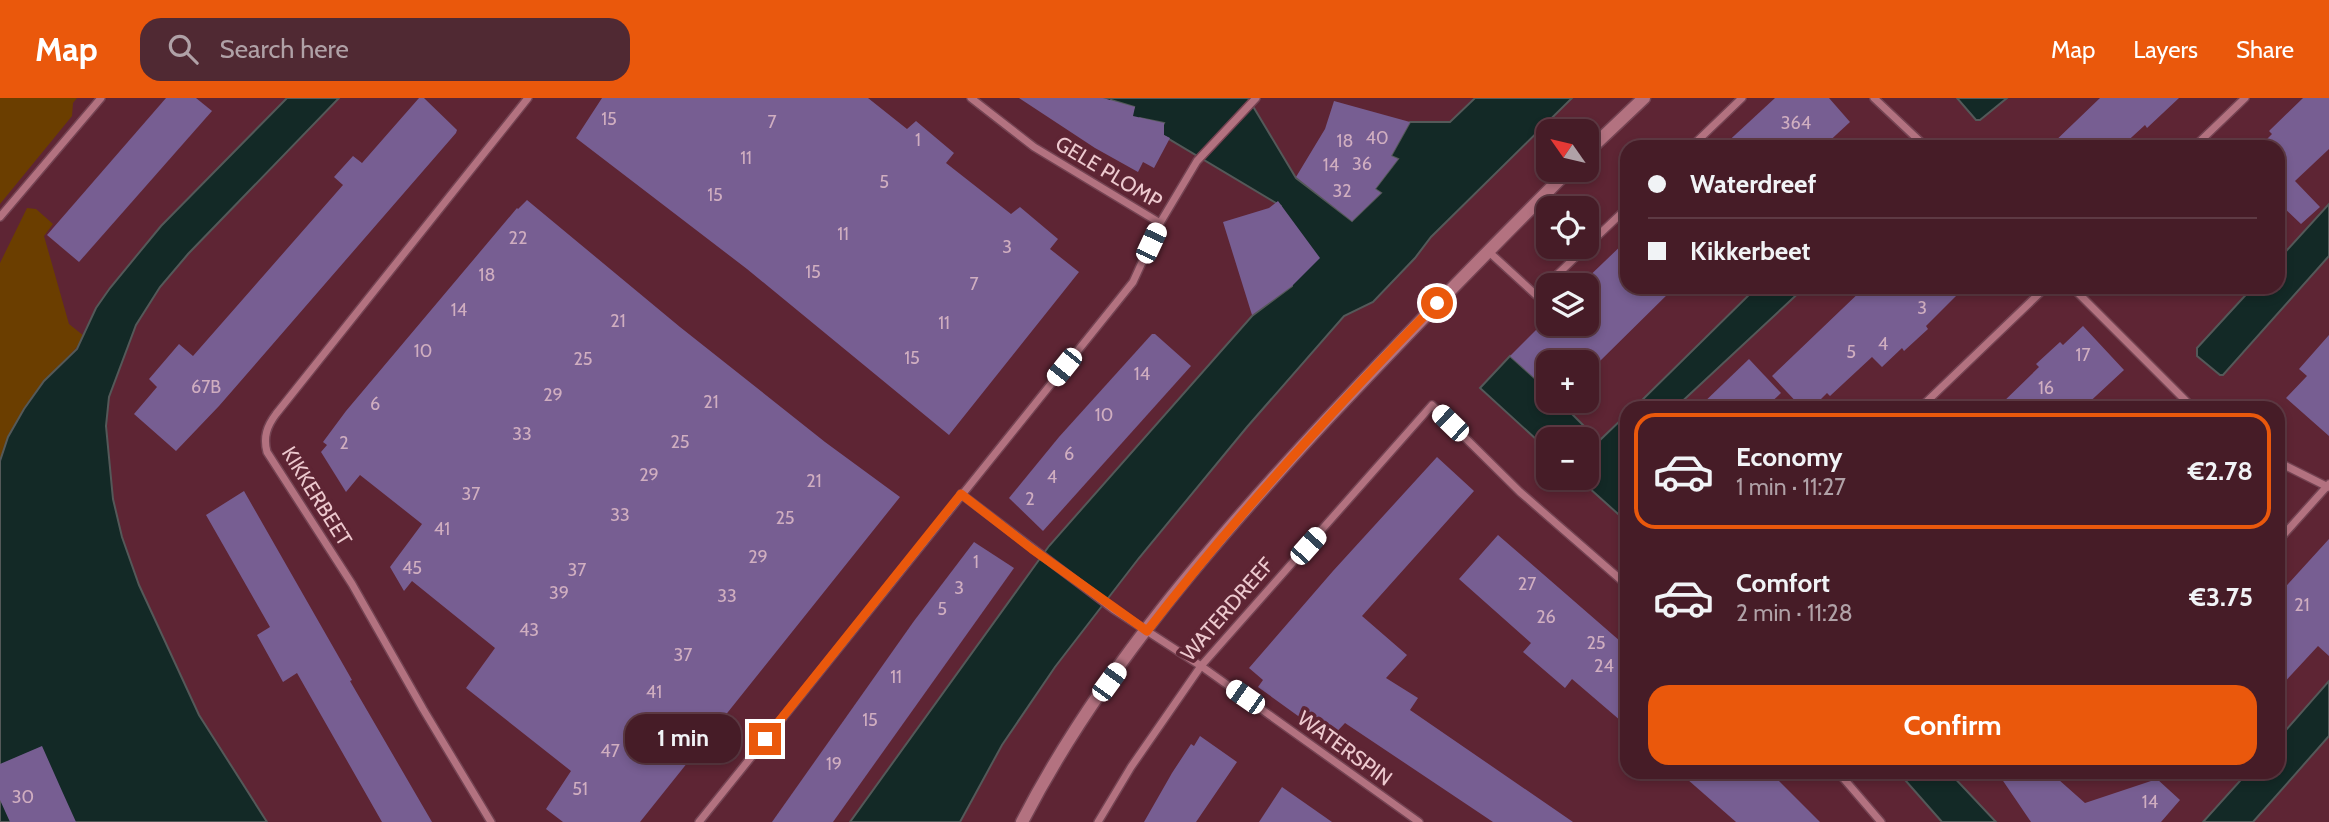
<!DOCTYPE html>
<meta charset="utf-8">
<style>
:root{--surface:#461c27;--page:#502933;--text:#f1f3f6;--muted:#b0a1a7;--line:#5e3a44;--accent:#ea580c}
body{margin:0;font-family:Cabin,sans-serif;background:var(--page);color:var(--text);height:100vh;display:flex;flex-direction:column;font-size:26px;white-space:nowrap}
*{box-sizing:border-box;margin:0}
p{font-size:23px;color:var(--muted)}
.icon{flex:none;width:38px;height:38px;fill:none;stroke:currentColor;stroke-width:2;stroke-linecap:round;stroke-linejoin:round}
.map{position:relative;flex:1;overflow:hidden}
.drawer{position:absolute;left:1620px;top:303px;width:665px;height:378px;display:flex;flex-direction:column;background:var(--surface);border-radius:21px;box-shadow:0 4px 10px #0003,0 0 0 2px var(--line)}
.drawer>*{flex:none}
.hud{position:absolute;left:1620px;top:42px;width:665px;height:154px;border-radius:21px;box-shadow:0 4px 10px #0003,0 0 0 2px var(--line);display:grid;align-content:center;height:154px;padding:0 28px;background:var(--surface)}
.needle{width:46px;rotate:304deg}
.tools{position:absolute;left:1536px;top:21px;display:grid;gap:14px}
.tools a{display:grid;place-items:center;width:63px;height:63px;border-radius:14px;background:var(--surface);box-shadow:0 4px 10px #0003,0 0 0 2px var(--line);font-size:35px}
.end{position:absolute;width:32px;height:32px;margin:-16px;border:9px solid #ea580c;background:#fff;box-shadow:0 0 0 4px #fff}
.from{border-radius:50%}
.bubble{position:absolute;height:49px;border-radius:21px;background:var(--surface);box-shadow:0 4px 10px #0003,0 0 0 2px var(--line);font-size:23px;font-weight:700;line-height:49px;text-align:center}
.car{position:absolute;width:21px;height:42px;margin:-21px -10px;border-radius:9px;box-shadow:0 0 5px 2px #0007;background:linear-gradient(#fff 24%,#345 0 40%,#fff 0 76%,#345 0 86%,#fff 0)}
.hud b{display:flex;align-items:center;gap:24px;height:66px;font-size:26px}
.hud b+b{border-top:2px solid var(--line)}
.hud i{width:18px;height:18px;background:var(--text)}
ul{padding:12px 0 0;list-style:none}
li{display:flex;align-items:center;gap:21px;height:116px;margin:0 14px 10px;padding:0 14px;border:4px solid transparent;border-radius:21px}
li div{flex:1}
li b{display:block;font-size:26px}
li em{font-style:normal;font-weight:700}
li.active{border-color:var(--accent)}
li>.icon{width:63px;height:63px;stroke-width:1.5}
.cta{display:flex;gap:14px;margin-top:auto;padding:14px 28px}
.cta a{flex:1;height:80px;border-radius:21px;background:var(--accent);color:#fff;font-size:28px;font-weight:700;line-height:80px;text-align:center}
header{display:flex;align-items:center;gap:42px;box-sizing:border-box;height:98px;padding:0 35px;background:var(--accent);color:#fff}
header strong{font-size:33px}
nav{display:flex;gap:38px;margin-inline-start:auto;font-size:24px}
.search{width:490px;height:63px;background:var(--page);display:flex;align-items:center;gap:18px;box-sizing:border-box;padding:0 24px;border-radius:21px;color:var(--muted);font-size:26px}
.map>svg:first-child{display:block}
.green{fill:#6b3e00}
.water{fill:#132926;stroke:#545959;stroke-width:2}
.building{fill:#775e92}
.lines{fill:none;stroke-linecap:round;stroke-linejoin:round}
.minor-casing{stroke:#744352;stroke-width:10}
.tertiary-casing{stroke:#744352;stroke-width:15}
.minor{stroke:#b37280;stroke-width:7}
.tertiary{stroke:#b37280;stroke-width:12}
.route{stroke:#ea580c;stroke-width:9}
.labels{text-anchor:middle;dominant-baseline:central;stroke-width:7;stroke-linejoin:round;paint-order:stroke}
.number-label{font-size:18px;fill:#d0aec0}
.street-label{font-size:21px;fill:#edc9cf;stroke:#5e2534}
</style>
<header>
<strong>Map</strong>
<div class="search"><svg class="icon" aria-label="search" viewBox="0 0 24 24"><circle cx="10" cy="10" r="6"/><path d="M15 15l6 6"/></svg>Search here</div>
<nav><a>Map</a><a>Layers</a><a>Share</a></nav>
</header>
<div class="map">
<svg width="2329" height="724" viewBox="0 0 2329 724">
<rect width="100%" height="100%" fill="#5e2534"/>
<g class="green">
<polygon points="0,0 77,0 73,5 72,18 0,106"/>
<path d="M27 110 36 111 53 126 44 138 69 226 84 238C78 251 68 257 60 268 37 297 13 328 0 363V165Z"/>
</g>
<g class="water">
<polygon points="287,0 339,0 188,156 160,189 136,227 109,299 106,328 113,401 122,439 139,487 199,617 267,724 0,724 0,363 8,339 24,311 44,283 77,251 96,210 110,190 161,128"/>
<polygon points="1101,0 1248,0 1296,80 1352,123 1381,95 1375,91 1398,61 1391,58 1410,24 1450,24 1475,0 1572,0 1431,139 1415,160 1373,204 1344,218 1247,329 1139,460 1055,569 1002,647 960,724 850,724 1049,448 1252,218 1292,188 1281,108 1159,35 1164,25 1140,20 1138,23 1130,18 1134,9 1111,2 1109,6"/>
<polygon points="1957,0 2007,0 1980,22 1976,22"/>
<polygon points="2329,106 2329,158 2223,277 2220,277 2197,258 2197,250 2253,189 2278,189 2279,161"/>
<polygon points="1757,189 1805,189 1675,310 1634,310"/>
<polygon points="1510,258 1549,293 1549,303 1559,303 1599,343 1627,316 1627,424 1578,380 1587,380 1587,341 1549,341 1549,353 1480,290"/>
<polygon points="2329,583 2329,638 2253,724 2203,724 2248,674 2278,674 2279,640"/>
<polygon points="1898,674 1949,674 1996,724 1942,724"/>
</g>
<g class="building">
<polygon points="166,0 196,0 212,13 79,164 47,137"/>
<polygon points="419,0 424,0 457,32 456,35 219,308 176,353 134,316 157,289 149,281 179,246 193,258 343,87 334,79 353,58 362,65"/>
<polygon points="602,0 868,0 907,31 916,23 954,55 946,65 1011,116 1020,109 1058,141 1050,151 1079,174 949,337 747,171 576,40"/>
<polygon points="1019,0 1103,0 1135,9 1133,18 1164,25 1164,37 1170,40 1154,70 1143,64 1138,74 1095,50"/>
<polygon points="1775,0 1829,0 1850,24 1823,49 1722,49"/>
<polygon points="2100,0 2179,0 2147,30 2145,27 2121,49 2049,49"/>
<polygon points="2303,0 2329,0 2329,51 2295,83 2320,109 2301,126 2278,104 2278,49 2259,49 2272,36 2269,33"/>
<polygon points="1334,3 1410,24 1391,58 1398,61 1375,91 1381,95 1352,123 1296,79 1325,31"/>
<polygon points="527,102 680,229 825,344 900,399 640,724 563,724 546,711 571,673 466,590 495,550 412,483 404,493 390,469 422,426 360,377 346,394 321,354 327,347 323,344 346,313 517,110 518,111"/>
<polygon points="1278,103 1320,160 1292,188 1252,217 1223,124 1269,110"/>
<polygon points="1628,141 1628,189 1675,189 1599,264 1549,264 1549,293 1510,258 1549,219 1549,226 1587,226 1587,187 1580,187"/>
<polygon points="1865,189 1965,189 1926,228 1928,231 1904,253 1902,250 1882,269 1872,259 1830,298 1827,295 1812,310 1802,310 1772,278"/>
<polygon points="2083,228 2124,272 2083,310 1997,310 2039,269 2036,266 2060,244 2063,247"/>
<polygon points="1152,236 1155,236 1191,268 1043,433 1009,400 1059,339"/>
<polygon points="2329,237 2329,338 2286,300 2307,278 2299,271"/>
<polygon points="1749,261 1781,295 1765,310 1698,310"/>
<polygon points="1437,359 1474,393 1362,518 1407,557 1386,580 1418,600 1410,612 1573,724 1493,724 1345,625 1330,641 1258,589 1263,582 1249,570 1333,473"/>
<polygon points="244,393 352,582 350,583 432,724 382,724 297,575 283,584 257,537 270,529 206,417"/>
<polygon points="1498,437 1628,550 1628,629 1572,581 1565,590 1523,554 1531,545 1459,481"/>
<polygon points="2329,441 2329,558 2318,548 2278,591 2278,497"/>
<polygon points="974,444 1014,470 833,724 772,724 914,523"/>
<polygon points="1200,638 1237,664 1196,724 1144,724 1172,675 1191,646 1194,648"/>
<polygon points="42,648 62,693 76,724 10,724 0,702 0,666"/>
<polygon points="1679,674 1770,674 1820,724 1736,724"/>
<polygon points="1997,674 2050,674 2085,705 2157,681 2180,702 2161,724 2031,724"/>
<polygon points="1282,689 1332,724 1259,724"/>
</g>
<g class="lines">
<g class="minor-casing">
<g id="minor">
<polyline points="1874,0 1926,49"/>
<polyline points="1691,49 1742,0"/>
<polyline points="2194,49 2245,0"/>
<polyline points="0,119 101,0"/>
<polyline points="1160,125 1197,63 1256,0"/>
<polyline points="1587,148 1628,109"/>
<polyline points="1488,153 1536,197 1586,149"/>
<polyline points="2072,189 2193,310"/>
<polyline points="1920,310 2046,189"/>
<polyline points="2278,364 2328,389"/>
<polyline points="961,396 1113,511 1201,568 1419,724"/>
<polyline points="2278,443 2329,386"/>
<polyline points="1838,674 1881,724"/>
<path d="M491 724 423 611 352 486 267 354C263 339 267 328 276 316L528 0"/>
<polyline points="699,724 1133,184 1160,125 1034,49 971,0"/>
<polyline points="1098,724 1131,669 1201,568 1432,307 1520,394 1628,488"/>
</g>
</g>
<g class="tertiary-casing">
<g id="tertiary">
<polyline points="1587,54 1644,0"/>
<path d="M1022 724C1099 574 1215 442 1329 319 1408 235 1488 153 1569 72"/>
</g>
</g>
<use href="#minor" class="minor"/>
<use href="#tertiary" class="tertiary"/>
</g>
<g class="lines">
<path class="route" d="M765 641 961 396 1032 451 1147 533C1236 418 1335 309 1437 205"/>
</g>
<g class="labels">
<g class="number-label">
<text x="609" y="21">15</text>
<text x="772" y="24">7</text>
<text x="1796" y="25">364</text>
<text x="1377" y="40">40</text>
<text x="918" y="42">1</text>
<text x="1345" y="43">18</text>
<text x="746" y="60">11</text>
<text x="1362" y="66">36</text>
<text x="1331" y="67">14</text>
<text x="884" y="84">5</text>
<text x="1342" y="93">32</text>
<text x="715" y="97">15</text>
<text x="843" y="136">11</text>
<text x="518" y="140">22</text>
<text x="1007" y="149">3</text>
<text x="813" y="174">15</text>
<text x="487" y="177">18</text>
<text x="974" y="186">7</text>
<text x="1922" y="210">3</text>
<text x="459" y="212">14</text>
<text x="618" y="223">21</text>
<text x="944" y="225">11</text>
<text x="1883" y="246">4</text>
<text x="423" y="253">10</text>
<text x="1851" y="254">5</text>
<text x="2083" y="257">17</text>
<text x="912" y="260">15</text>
<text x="583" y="261">25</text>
<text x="1142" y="276">14</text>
<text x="206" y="289">67B</text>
<text x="2046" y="290">16</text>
<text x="553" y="297">29</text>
<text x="711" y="304">21</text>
<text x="375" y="306">6</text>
<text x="1104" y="317">10</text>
<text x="522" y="336">33</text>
<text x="680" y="344">25</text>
<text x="344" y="345">2</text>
<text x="1069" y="356">6</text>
<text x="649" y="377">29</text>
<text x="1052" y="379">4</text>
<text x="814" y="383">21</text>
<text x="471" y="396">37</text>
<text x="1030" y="401">2</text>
<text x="620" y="417">33</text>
<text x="785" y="420">25</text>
<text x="442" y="431">41</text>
<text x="758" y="459">29</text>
<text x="976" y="464">1</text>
<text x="412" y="470">45</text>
<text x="577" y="472">37</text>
<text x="1527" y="486">27</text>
<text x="959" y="490">3</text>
<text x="559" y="495">39</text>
<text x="727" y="498">33</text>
<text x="2302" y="507">21</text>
<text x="942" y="511">5</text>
<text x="1546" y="519">26</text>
<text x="529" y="532">43</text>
<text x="1596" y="545">25</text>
<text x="683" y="557">37</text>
<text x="1604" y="568">24</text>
<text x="896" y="579">11</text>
<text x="654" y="594">41</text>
<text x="870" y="622">15</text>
<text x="610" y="653">47</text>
<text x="834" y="666">19</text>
<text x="580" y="691">51</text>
<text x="23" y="699">30</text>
<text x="2150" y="704">14</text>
</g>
<g class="street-label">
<text transform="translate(1109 74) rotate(31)">GELE PLOMP</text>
<text transform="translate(317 398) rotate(58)">KIKKERBEET</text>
<text transform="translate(1227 511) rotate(-49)">WATERDREEF</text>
<text transform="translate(1345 650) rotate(36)">WATERSPIN</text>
</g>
</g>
</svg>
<div class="tools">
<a><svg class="needle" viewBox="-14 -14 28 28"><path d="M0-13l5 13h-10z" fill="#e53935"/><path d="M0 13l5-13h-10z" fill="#b0a1a7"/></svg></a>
<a><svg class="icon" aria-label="locate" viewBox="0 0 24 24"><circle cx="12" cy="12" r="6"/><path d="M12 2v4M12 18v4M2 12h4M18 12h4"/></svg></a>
<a><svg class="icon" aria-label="layers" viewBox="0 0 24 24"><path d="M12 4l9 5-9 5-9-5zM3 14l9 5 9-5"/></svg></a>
<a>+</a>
<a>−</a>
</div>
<i class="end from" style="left:1437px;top:205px"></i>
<i class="end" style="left:765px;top:641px"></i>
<div class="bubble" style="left:625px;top:616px;width:116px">1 min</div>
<i class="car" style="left:1151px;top:145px;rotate:25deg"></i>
<i class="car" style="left:1064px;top:269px;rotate:219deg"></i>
<i class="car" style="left:1450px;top:325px;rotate:314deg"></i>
<i class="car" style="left:1308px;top:448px;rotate:42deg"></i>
<i class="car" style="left:1109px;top:584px;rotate:36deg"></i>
<i class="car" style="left:1245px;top:599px;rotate:305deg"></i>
<div class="hud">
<b><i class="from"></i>Waterdreef</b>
<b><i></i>Kikkerbeet</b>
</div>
<section class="drawer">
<ul>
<li class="active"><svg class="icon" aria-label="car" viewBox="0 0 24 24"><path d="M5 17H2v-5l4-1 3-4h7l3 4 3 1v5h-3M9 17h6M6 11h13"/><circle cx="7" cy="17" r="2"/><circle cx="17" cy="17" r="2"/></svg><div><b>Economy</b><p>1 min · 11:27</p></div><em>€2.78</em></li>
<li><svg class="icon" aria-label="car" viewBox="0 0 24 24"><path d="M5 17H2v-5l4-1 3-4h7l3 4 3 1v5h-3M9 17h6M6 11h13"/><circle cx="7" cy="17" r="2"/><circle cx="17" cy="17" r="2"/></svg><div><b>Comfort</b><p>2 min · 11:28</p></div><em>€3.75</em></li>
</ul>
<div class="cta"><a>Confirm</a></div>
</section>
</div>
